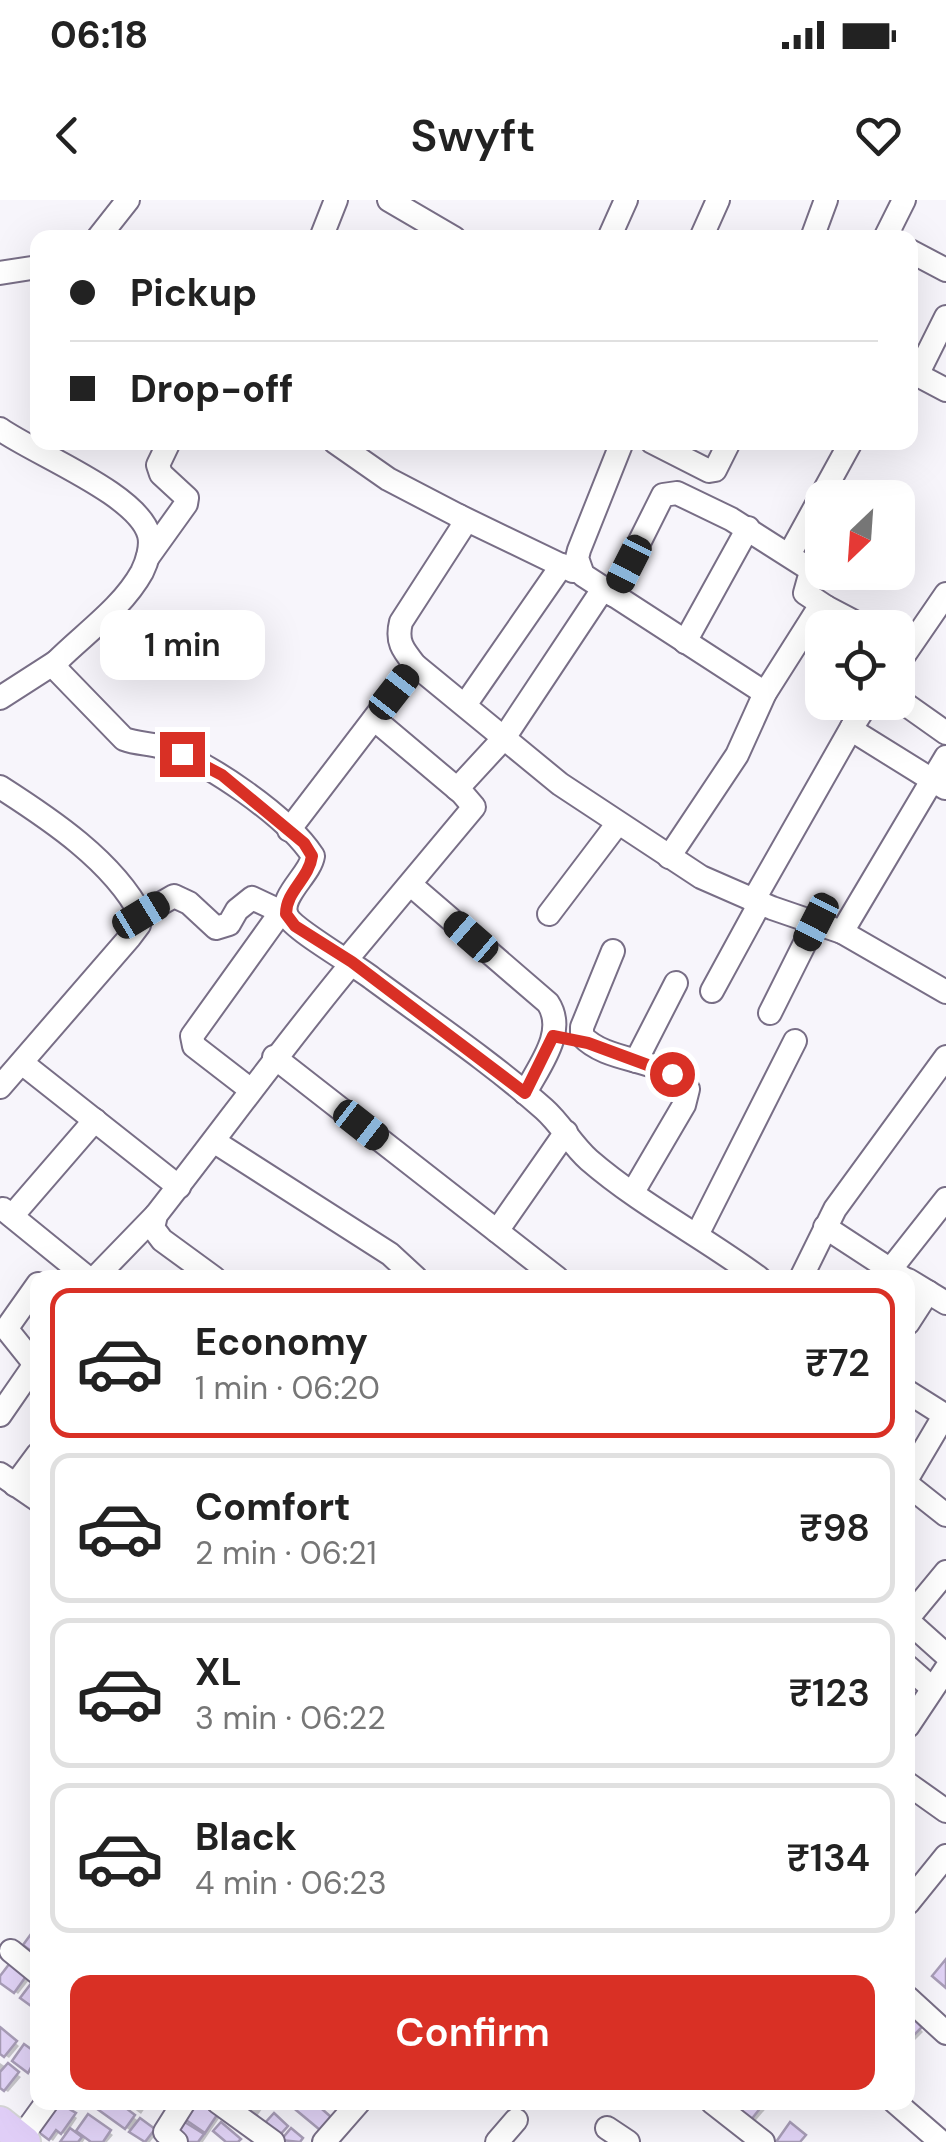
<!DOCTYPE html>
<meta charset="utf-8">
<style>
:root{--surface:#fff;--page:#f2f2f2;--text:#222;--muted:#767676;--line:#e0e0e0;--accent:#d93025}
body{margin:0;font-family:"DM Sans",sans-serif;background:var(--page);color:var(--text);height:100vh;display:flex;flex-direction:column;font-size:38px;white-space:nowrap}
*{box-sizing:border-box;margin:0}
p{font-size:32px;color:var(--muted)}
.icon{flex:none;width:55px;height:55px;fill:none;stroke:currentColor;stroke-width:2;stroke-linecap:round;stroke-linejoin:round}
.map{position:relative;flex:1;overflow:hidden}
.panel{position:absolute;left:30px;top:1070px;width:885px;height:840px;display:flex;flex-direction:column;background:var(--surface);border-radius:20px;box-shadow:0 10px 40px #0002}
.panel>*{flex:none}
.top-card{position:absolute;left:30px;top:30px;width:888px;height:220px;border-radius:20px;box-shadow:0 10px 40px #0002;display:grid;align-content:center;height:220px;padding:0 40px;background:var(--surface)}
.needle{width:65px;rotate:205deg}
.tools{position:absolute;left:805px;top:280px;display:grid;gap:20px}
.tools a{display:grid;place-items:center;width:110px;height:110px;border-radius:20px;background:var(--surface);box-shadow:0 10px 40px #0002;font-size:50px}
.end{position:absolute;width:45px;height:45px;margin:-22px;border:12px solid #d93025;background:#fff;box-shadow:0 0 0 5px #fff}
.from{border-radius:50%}
.bubble{position:absolute;height:70px;border-radius:20px;background:var(--surface);box-shadow:0 10px 40px #0002;font-size:32px;font-weight:600;line-height:70px;text-align:center}
.car{position:absolute;width:30px;height:60px;margin:-30px -15px;border-radius:12px;box-shadow:0 0 8px 2px #0007;background:linear-gradient(#222 24%,#8ab4d8 0 40%,#222 0 76%,#8ab4d8 0 86%,#222 0)}
.top-card b{display:flex;align-items:center;gap:35px;height:95px;font-size:38px}
.top-card b+b{border-top:2px solid var(--line)}
.top-card i{width:25px;height:25px;background:var(--text)}
ul{padding:18px 0 0;list-style:none}
li{display:flex;align-items:center;gap:30px;height:150px;margin:0 20px 15px;padding:0 20px;border:5px solid var(--line);border-radius:20px}
li div{flex:1}
li b{display:block;font-size:38px}
li em{font-style:normal;font-weight:600}
li.on{border-color:var(--accent)}
li>.icon{width:90px;height:90px;stroke-width:1.5}
.button{display:flex;gap:20px;margin-top:auto;padding:20px 40px}
.button a{flex:1;height:115px;border-radius:20px;background:var(--accent);color:#fff;font-size:40px;font-weight:600;line-height:115px;text-align:center}
.status{display:flex;justify-content:space-between;align-items:center;height:70px;padding:0 50px;background:var(--surface);direction:ltr}
.status svg{height:28px;fill:currentColor}
header{display:flex;justify-content:space-between;align-items:center;height:130px;padding:0 40px;background:var(--surface);font-size:45px;font-weight:600}
.map>svg:first-child{display:block}
.shadow{fill:#0003}
.building{fill:#e0d2f5;stroke:#a79cb6;stroke-width:2.5}
.lines{fill:none;stroke-linecap:round;stroke-linejoin:round}
.minor-casing{stroke:#786e86;stroke-width:26}
.major-casing{stroke:#d4d4d5;stroke-width:34}
.minor{stroke:#fff;stroke-width:22}
.major{stroke:#e0cef7;stroke-width:30}
.route{stroke:#d93025;stroke-width:12}
</style>
<div class="status"><b>06:18</b><svg viewBox="0 0 49 12"><path d="M0 12V9h3v3zM5 12V6h3v6zM10 12V3h3v9zM15 12V0h3v12zM26 1h20v11H26zM47 4h2v5h-2z"/></svg></div>
<header><svg class="icon" aria-label="back" viewBox="0 0 24 24"><path d="M15 5l-7 7 7 7"/></svg>Swyft<svg class="icon" aria-label="heart" viewBox="0 0 24 24"><path d="M12 20l-8-8c-3-5 5-10 8-4 3-6 11-1 8 4z"/></svg></header>
<div class="map">
<svg width="946" height="1942" viewBox="0 0 946 1942">
<rect width="100%" height="100%" fill="#f7f5fb"/>
<g class="shadow">
<polygon points="26,1777 29,1780 18,1794 0,1780"/>
<polygon points="910,1818 923,1832 908,1847 908,1821"/>
<polygon points="0,1830 19,1846 9,1858 0,1852"/>
<polygon points="24,1848 38,1857 38,1880 18,1863"/>
<polygon points="0,1863 21,1877 8,1892 0,1887"/>
<polygon points="113,1902 156,1934 150,1942 146,1942 92,1903"/>
<polygon points="125,1902 145,1902 147,1905 141,1914"/>
<polygon points="267,1902 255,1919 237,1905 238,1902"/>
<polygon points="722,1902 766,1902 769,1905 751,1926"/>
<polygon points="59,1904 77,1918 69,1930 76,1935 89,1917 113,1935 107,1942 93,1942 86,1937 83,1942 63,1942 67,1936 60,1931 53,1941 43,1934"/>
<polygon points="222,1914 203,1942 188,1942 201,1929 189,1921"/>
</g>
<g class="building">
<polygon points="31,1734 38,1739 38,1756 23,1745"/>
<polygon points="946,1759 946,1788 932,1776"/>
<polygon points="10,1763 27,1775 14,1793 0,1783 0,1776"/>
<polygon points="33,1781 38,1784 38,1811 20,1798"/>
<polygon points="910,1815 922,1827 908,1841 908,1818"/>
<polygon points="0,1827 17,1841 4,1857 0,1854"/>
<polygon points="24,1844 38,1854 28,1873 12,1861"/>
<polygon points="8,1863 19,1872 4,1891 0,1888 0,1872"/>
<polygon points="57,1902 76,1913 61,1934 56,1930 49,1940 37,1931"/>
<polygon points="118,1902 135,1915 125,1929 89,1903"/>
<polygon points="194,1902 211,1902 221,1909 205,1933 183,1918"/>
<polygon points="303,1902 314,1902 331,1917 320,1930 296,1910"/>
<polygon points="727,1902 765,1902 747,1925"/>
<polygon points="274,1913 288,1926 278,1937 263,1925"/>
<polygon points="88,1914 111,1930 103,1942 91,1942 76,1931"/>
<polygon points="140,1918 155,1929 145,1942 129,1932"/>
<polygon points="183,1921 204,1934 198,1942 185,1942 174,1934"/>
<polygon points="221,1922 241,1939 238,1942 226,1942 213,1931"/>
<polygon points="790,1922 806,1935 800,1942 776,1942"/>
<polygon points="70,1928 82,1937 78,1942 60,1942"/>
<polygon points="291,1928 303,1938 300,1942 281,1940"/>
</g>
<g class="lines">
<g class="minor-casing">
<g id="minor">
<polyline points="389,0 454,38"/>
<polyline points="98,38 128,0"/>
<polyline points="321,38 336,0"/>
<polyline points="609,38 626,0"/>
<polyline points="701,38 718,0"/>
<polyline points="812,38 826,0"/>
<polyline points="885,38 904,0"/>
<polyline points="910,51 946,70"/>
<polyline points="0,73 38,67"/>
<polyline points="910,171 946,190"/>
<polyline points="917,175 946,117"/>
<path d="M0 229C35 254 138 294 149 335 152 346 147 362 142 372 122 408 85 433 56 462L59 472 124 539C137 544 150 543 162 547 207 561 287 616 313 656 310 675 278 697 287 716 294 730 357 766 373 779 430 821 491 862 544 909 561 924 572 945 589 960 641 1005 704 1037 759 1078"/>
<path d="M335 242 388 279 459 316 463 326 401 422C396 442 403 450 415 465L560 584 701 677 772 708 842 732 946 792"/>
<polyline points="622,242 579,350 577,358 583,375 765,493"/>
<polyline points="652,242 709,271 715,270 729,242"/>
<polyline points="459,316 573,371"/>
<polyline points="789,355 851,242"/>
<polyline points="148,357 186,304 187,298 161,274 158,265 169,242"/>
<polyline points="613,395 663,295 677,293 731,319 808,368 810,375 805,393 826,407"/>
<polyline points="685,442 748,328"/>
<polyline points="898,464 946,394"/>
<polyline points="0,498 56,462"/>
<polyline points="898,499 946,533"/>
<polyline points="868,502 852,527 855,532 945,588"/>
<polyline points="465,505 562,365"/>
<path d="M0 587C50 619 113 661 141 715L139 725 130 737 0 887"/>
<polyline points="457,589 504,538 603,389"/>
<polyline points="289,630 415,465"/>
<polyline points="669,657 737,555 765,493 817,411 826,407 866,428"/>
<path d="M411 685 548 803C567 832 539 866 525 893"/>
<polyline points="753,701 852,527"/>
<polyline points="549,714 618,623"/>
<polyline points="141,715 174,696 189,703 216,728 229,724 237,710 252,698 286,714"/>
<polyline points="842,732 946,557"/>
<path d="M613 751 582 827V836C609 865 665 856 688 889L684 905 633 992"/>
<polyline points="347,759 474,607 462,593 374,519"/>
<polyline points="712,791 760,703"/>
<polyline points="770,813 815,723"/>
<polyline points="274,857 557,1078"/>
<polyline points="636,861 676,783"/>
<polyline points="22,863 179,987"/>
<polyline points="251,890 194,846 192,836 281,712"/>
<polyline points="215,942 390,1054 416,1078"/>
<polyline points="3,1009 88,1078"/>
<polyline points="12,1016 95,920"/>
<polyline points="825,1027 903,1078"/>
<polyline points="497,1031 566,932"/>
<polyline points="697,1035 795,841"/>
<polyline points="890,1070 946,999"/>
<polyline points="95,1078 156,1015"/>
<path d="M214 1078 162 1040 153 1028 156 1015C222 931 284 845 352 763"/>
<polyline points="801,1078 835,1009 946,857"/>
<polyline points="908,1080 946,1103"/>
<polyline points="908,1123 928,1092"/>
<polyline points="908,1192 946,1216"/>
<polyline points="0,1215 31,1170 33,1162 9,1132 9,1125 38,1084"/>
<polyline points="0,1274 38,1300"/>
<polyline points="908,1277 944,1216"/>
<polyline points="15,1285 38,1254"/>
<polyline points="908,1285 946,1315"/>
<polyline points="908,1418 946,1372"/>
<polyline points="908,1421 946,1455"/>
<polyline points="908,1467 932,1488"/>
<polyline points="908,1526 946,1469"/>
<polyline points="908,1584 946,1611"/>
<polyline points="908,1703 946,1656"/>
<polyline points="11,1751 38,1773"/>
<polyline points="908,1798 946,1833"/>
<polyline points="218,1902 273,1942"/>
<polyline points="712,1902 763,1942"/>
<polyline points="895,1902 941,1942"/>
<polyline points="607,1928 628,1942"/>
<polyline points="21,1938 47,1902"/>
<polyline points="176,1942 165,1932 184,1902"/>
<polyline points="324,1942 359,1902"/>
<polyline points="497,1942 516,1920"/>
</g>
</g>
<g class="major-casing">
<polyline id="major" points="0,1922 25,1942"/>
</g>
<use href="#minor" class="minor"/>
<use href="#major" class="major"/>
</g>
<g class="lines">
<path class="route" d="M182 554 222 575 304 643 312 656C309 679 286 691 286 714L295 726 352 762 525 893 553 836 588 843 672 874"/>
</g>
</svg>
<div class="tools">
<a><svg class="needle" viewBox="-14 -14 28 28"><path d="M0-13l5 13h-10z" fill="#e53935"/><path d="M0 13l5-13h-10z" fill="#767676"/></svg></a>
<a><svg class="icon" aria-label="locate" viewBox="0 0 24 24"><circle cx="12" cy="12" r="6"/><path d="M12 2v4M12 18v4M2 12h4M18 12h4"/></svg></a>
</div>
<i class="end from" style="left:672px;top:874px"></i>
<i class="end" style="left:182px;top:554px"></i>
<div class="bubble" style="left:100px;top:410px;width:165px">1 min</div>
<i class="car" style="left:629px;top:364px;rotate:207deg"></i>
<i class="car" style="left:394px;top:492px;rotate:38deg"></i>
<i class="car" style="left:141px;top:715px;rotate:59deg"></i>
<i class="car" style="left:816px;top:722px;rotate:207deg"></i>
<i class="car" style="left:471px;top:737px;rotate:311deg"></i>
<i class="car" style="left:361px;top:925px;rotate:128deg"></i>
<div class="top-card">
<b><i class="from"></i>Pickup</b>
<b><i></i>Drop-off</b>
</div>
<section class="panel">
<ul>
<li class="on"><svg class="icon" aria-label="car" viewBox="0 0 24 24"><path d="M5 17H2v-5l4-1 3-4h7l3 4 3 1v5h-3M9 17h6M6 11h13"/><circle cx="7" cy="17" r="2"/><circle cx="17" cy="17" r="2"/></svg><div><b>Economy</b><p>1 min · 06:20</p></div><em>₹72</em></li>
<li><svg class="icon" aria-label="car" viewBox="0 0 24 24"><path d="M5 17H2v-5l4-1 3-4h7l3 4 3 1v5h-3M9 17h6M6 11h13"/><circle cx="7" cy="17" r="2"/><circle cx="17" cy="17" r="2"/></svg><div><b>Comfort</b><p>2 min · 06:21</p></div><em>₹98</em></li>
<li><svg class="icon" aria-label="car" viewBox="0 0 24 24"><path d="M5 17H2v-5l4-1 3-4h7l3 4 3 1v5h-3M9 17h6M6 11h13"/><circle cx="7" cy="17" r="2"/><circle cx="17" cy="17" r="2"/></svg><div><b>XL</b><p>3 min · 06:22</p></div><em>₹123</em></li>
<li><svg class="icon" aria-label="car" viewBox="0 0 24 24"><path d="M5 17H2v-5l4-1 3-4h7l3 4 3 1v5h-3M9 17h6M6 11h13"/><circle cx="7" cy="17" r="2"/><circle cx="17" cy="17" r="2"/></svg><div><b>Black</b><p>4 min · 06:23</p></div><em>₹134</em></li>
</ul>
<div class="button"><a>Confirm</a></div>
</section>
</div>
